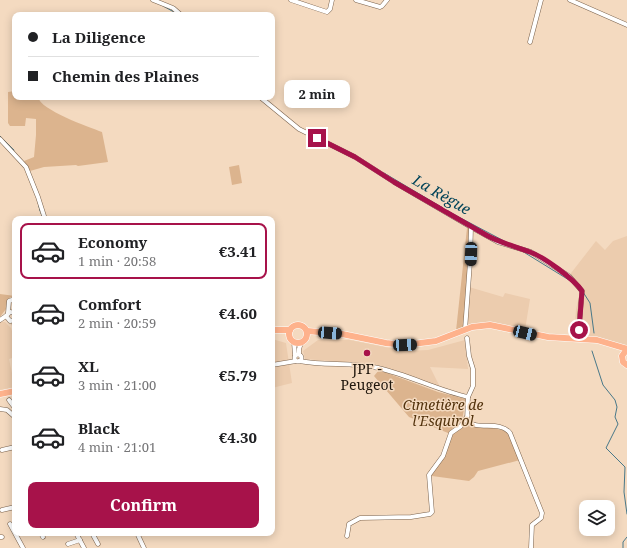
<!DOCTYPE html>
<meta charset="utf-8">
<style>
:root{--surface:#fff;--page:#f2f2f2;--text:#202124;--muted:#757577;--line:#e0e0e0;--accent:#a7124a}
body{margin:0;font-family:"Noto Serif",serif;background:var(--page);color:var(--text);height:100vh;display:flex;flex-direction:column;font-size:15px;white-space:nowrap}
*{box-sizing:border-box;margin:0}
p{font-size:13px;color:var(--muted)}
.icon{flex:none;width:22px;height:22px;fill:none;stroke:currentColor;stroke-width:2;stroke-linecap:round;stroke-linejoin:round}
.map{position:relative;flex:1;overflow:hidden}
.side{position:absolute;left:12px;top:216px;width:263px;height:320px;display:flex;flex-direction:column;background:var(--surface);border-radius:8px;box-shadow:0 2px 10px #0003}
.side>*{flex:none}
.hud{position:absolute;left:12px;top:12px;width:263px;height:88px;border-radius:8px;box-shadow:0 2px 10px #0003;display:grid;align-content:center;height:88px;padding:0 16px;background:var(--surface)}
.fabs{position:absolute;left:579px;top:500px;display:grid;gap:8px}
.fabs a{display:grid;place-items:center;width:36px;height:36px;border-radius:8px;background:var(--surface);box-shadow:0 2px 10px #0003;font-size:20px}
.end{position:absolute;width:18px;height:18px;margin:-9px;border:5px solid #a7124a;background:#fff;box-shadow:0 0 0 2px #fff}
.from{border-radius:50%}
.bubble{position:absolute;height:28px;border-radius:8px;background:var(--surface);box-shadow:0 2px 10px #0003;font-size:13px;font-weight:700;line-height:28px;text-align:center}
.car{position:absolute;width:12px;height:24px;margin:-12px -6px;border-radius:5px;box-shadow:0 0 3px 1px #0007;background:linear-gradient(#222 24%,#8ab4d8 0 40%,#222 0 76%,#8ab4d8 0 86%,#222 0)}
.hud b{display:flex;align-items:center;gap:14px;height:38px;font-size:15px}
.hud b+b{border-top:1px solid var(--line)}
.hud i{width:10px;height:10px;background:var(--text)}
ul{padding:7px 0 0;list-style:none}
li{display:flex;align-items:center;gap:12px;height:56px;margin:0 8px 6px;padding:0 8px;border:2px solid transparent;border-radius:8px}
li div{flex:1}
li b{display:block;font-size:15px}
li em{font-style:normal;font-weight:700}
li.current{border-color:var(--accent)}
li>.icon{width:36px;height:36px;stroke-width:1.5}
.primary-button{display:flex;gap:8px;margin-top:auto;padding:8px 16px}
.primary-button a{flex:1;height:46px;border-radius:8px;background:var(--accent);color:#fff;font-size:16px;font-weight:700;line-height:46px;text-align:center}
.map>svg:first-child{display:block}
.built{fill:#ecccae}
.green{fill:#dcb48e}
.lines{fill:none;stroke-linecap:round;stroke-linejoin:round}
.stream{stroke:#487889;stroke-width:1}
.minor-casing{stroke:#7a624c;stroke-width:5}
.primary-casing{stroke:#fff;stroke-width:7}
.minor{stroke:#fff;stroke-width:4}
.primary{stroke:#feb28c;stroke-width:6}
.route{stroke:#a7124a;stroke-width:5}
.poi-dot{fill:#a7124a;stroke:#f4dac0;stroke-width:1.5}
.labels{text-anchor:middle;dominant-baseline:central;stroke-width:3;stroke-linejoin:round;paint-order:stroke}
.poi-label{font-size:14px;fill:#1f160c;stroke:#f4dac0}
.park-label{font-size:14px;font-style:italic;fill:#52320c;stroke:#f4dac0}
.water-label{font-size:15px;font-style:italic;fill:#004358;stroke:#f4dac0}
</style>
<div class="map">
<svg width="627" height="548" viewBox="0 0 627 548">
<rect width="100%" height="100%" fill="#f4dac0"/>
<g class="built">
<polygon points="627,236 627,346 625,346 603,339 574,335 576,309 580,293 568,277 596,241 605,250 613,241"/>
<polygon points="469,287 503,297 505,293 530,299 525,330 493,323 466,327"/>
<polygon points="0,322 5,322 11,328 15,340 15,357 9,359 15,387 0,390"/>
<polygon points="272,339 286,343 292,383 272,388"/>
<polygon points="318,340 350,340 405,351 428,350 465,340 468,369 430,367 441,389 377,365 305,359 303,351"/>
</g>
<g class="green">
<path d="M15 91V97H38C40 110 89 127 102 132L108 162 78 166 76 165 44 167 30 171 24 161 34 157 36 135V119L26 118 25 126H10L8 123V92Z"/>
<polygon points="239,165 242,183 232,185 229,167"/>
<polygon points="467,228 472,229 466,327 456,331"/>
<polygon points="0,294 15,296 9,298 6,309 0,317"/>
<polygon points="379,370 438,392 466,399 462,420 448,433 409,417 374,376"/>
<polygon points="462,422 507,431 520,460 478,471 474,477 469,481 432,476 430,472 442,455 448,437"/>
</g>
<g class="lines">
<g class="stream">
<polyline points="163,6 174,12"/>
<polyline points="0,136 1,137"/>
<polyline points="4,140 14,150"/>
<polyline points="384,173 453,214 506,242"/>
<polyline points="38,202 40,211"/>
<polyline points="41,213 43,219"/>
<polyline points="522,251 569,280"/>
<polyline points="583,292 590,303 594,333"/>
<polyline points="592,351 603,385 615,400 617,407 615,417 618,424 606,448 625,467 624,492 627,514"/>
<polyline points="623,548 623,542 627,537"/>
</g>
<g class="minor-casing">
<g id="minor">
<polyline points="153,0 173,8 181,15"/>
<polyline points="291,0 327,12 330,9 332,0"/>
<polyline points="356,0 380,7 382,6 387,0"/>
<polyline points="570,0 627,25"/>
<polyline points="530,42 541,0"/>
<polyline points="260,97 299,129 355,157 394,182 471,227 470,262 465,330"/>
<polyline points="0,139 26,167 38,197 45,219"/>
<polyline points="471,227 498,242 531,252 569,276 582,291 578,338"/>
<polyline points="8,313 9,301 15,299"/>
<polyline points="15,313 10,312 6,316 10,321 15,320"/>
<polyline points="0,320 6,316"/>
<polyline points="14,321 15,330"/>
<path d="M467 338 469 356 473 369V386L468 397 467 421C478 431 500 420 510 433L542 513 541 518 532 525 531 548"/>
<polyline points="294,342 295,355"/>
<polyline points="299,354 299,349 301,343"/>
<circle cx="298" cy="358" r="3.5"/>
<path d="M299 361C325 366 353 362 378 368 409 375 437 390 468 397"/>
<polyline points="272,365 296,361"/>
<polyline points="9,400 15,408"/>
<polyline points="0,409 7,410 15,417"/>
<polyline points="2,450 15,447"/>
<polyline points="2,510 15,507"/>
<polyline points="10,524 23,548"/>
<polyline points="41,533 43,537"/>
<polyline points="76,533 84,548"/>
<polyline points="92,533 98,544"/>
<polyline points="137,533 144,548"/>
<polyline points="347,536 349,524 360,518 411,517 430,514 432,512 429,475 443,456 451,433 461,426 466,418"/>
<polyline points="0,537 2,537"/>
<polyline points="68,544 80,540"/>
</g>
</g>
<g class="primary-casing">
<g id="primary">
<circle cx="298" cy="334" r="9"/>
<polyline points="272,330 290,330"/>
<polyline points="307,331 342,334 386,343 405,345 436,341 472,327 490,325 548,337 597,340 627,349"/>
<polyline points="627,349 622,356 623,362 627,365"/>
<polyline points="0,394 15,391"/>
</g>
</g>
<use href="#minor" class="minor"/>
<use href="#primary" class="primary"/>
</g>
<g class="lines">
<path class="route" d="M317 138 355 157 394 182 486 235C500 243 515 246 530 252 544 257 574 279 582 291L579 330"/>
</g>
<circle class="poi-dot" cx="367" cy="353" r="4"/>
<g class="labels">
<g class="poi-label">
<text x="367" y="368">JPF -<tspan x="367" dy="16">Peugeot</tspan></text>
</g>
<g class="park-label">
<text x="443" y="404">Cimetière de<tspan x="443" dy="16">l'Esquirol</tspan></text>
</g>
<g class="water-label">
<text transform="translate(442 194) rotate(30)">La Règue</text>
</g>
</g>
</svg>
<div class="fabs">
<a><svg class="icon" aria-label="layers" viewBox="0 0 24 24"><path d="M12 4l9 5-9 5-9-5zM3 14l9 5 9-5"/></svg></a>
</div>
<i class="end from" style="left:579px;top:330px"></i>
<i class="end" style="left:317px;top:138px"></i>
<div class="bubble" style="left:284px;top:80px;width:66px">2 min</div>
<i class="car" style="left:471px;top:254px;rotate:182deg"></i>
<i class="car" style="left:330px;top:333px;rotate:94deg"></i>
<i class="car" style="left:525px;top:333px;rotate:104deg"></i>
<i class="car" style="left:405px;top:345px;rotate:87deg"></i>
<div class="hud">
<b><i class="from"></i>La Diligence</b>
<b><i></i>Chemin des Plaines</b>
</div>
<section class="side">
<ul>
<li class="current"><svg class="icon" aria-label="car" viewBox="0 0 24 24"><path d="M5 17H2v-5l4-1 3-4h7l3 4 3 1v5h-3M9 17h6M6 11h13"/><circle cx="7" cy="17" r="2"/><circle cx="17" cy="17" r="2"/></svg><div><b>Economy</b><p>1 min · 20:58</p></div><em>€3.41</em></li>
<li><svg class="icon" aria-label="car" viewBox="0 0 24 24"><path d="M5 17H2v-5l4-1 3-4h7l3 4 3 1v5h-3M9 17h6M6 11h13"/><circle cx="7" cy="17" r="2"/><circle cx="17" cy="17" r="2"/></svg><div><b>Comfort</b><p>2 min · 20:59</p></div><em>€4.60</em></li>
<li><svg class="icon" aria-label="car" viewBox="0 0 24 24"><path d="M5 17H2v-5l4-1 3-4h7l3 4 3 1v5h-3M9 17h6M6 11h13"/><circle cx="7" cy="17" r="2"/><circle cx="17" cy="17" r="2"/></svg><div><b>XL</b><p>3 min · 21:00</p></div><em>€5.79</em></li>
<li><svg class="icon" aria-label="car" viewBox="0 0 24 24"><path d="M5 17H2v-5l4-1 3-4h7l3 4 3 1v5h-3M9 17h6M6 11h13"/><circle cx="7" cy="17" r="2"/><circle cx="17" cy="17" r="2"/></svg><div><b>Black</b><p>4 min · 21:01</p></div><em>€4.30</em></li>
</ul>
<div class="primary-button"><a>Confirm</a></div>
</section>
</div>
